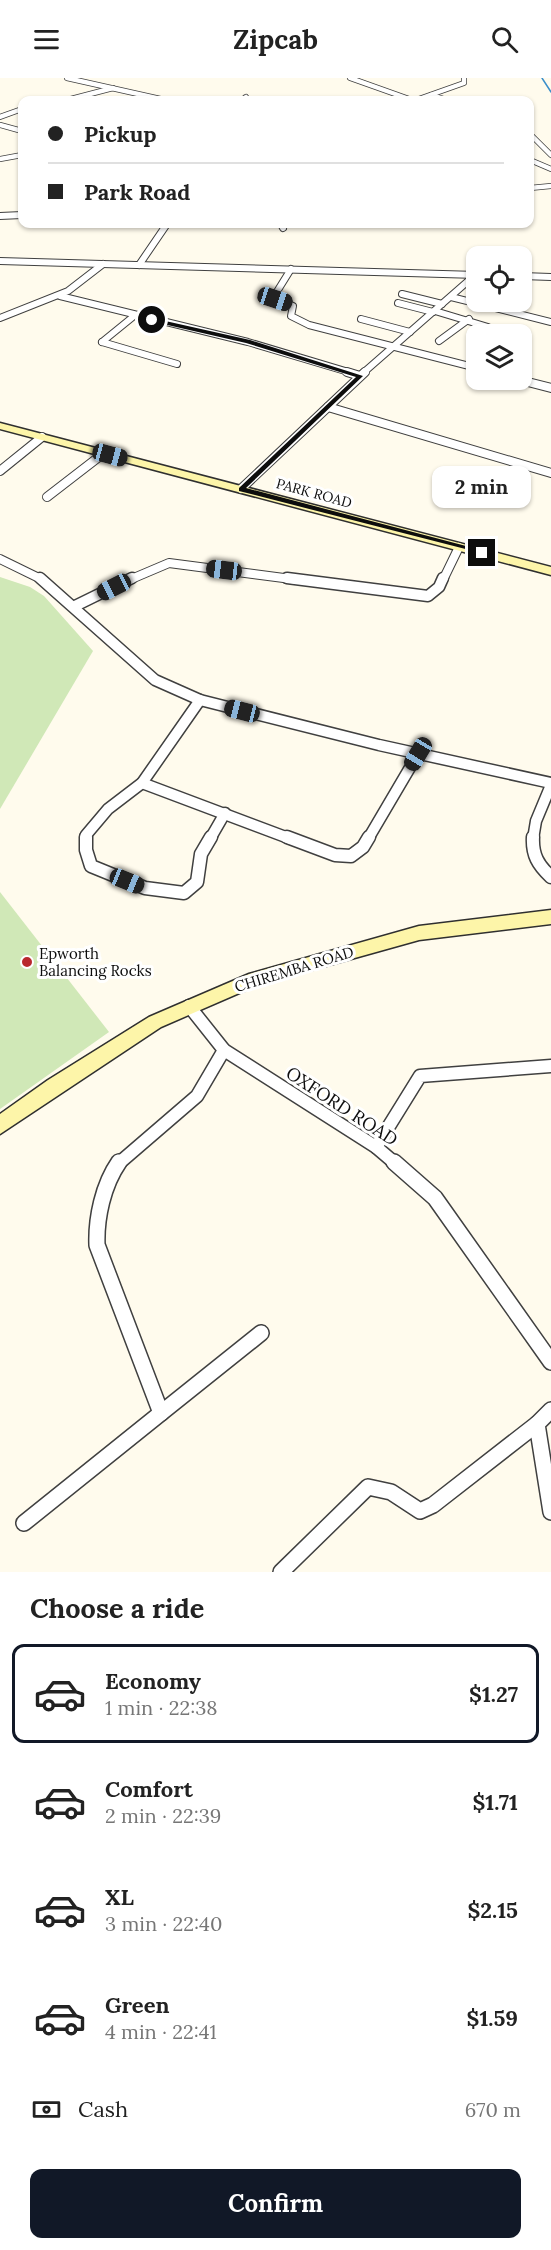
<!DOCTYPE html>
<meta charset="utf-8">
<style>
:root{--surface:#fff;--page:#f6f6f6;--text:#222;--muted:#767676;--line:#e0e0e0;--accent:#111827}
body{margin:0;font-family:Lora,serif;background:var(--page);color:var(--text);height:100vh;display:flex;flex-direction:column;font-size:22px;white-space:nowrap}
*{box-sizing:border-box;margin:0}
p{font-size:20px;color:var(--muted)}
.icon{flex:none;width:33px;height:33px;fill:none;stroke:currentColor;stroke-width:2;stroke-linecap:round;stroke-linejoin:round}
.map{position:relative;height:1494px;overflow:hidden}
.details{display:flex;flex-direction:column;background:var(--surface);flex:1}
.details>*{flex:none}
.banner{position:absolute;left:18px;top:18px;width:516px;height:132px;border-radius:12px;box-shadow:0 2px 4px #0004;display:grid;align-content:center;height:132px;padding:0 30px;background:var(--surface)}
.controls{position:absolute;left:466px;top:168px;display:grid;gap:12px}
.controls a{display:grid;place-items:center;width:66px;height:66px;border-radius:12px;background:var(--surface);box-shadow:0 2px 4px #0004;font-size:30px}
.end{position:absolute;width:27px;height:27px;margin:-14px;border:8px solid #0d0d0d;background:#fff;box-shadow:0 0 0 3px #fff}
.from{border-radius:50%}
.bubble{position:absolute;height:42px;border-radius:12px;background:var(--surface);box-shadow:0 2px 4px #0004;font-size:20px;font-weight:700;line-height:42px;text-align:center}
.car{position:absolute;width:18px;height:36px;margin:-18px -9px;border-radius:8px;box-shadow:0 0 4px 2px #0007;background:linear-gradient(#222 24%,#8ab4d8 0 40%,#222 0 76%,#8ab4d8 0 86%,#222 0)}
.banner b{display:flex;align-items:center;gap:21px;height:57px;font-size:22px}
.banner b+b{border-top:2px solid var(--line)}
.banner i{width:15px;height:15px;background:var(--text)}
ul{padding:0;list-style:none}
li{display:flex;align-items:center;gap:18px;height:99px;margin:0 12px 9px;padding:0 18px;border:3px solid transparent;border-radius:12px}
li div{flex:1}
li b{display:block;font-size:22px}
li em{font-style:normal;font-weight:700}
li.on{border-color:var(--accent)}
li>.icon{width:54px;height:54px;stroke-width:1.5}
h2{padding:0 30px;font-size:27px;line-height:72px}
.pay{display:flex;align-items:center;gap:15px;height:66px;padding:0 30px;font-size:22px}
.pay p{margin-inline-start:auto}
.button{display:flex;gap:12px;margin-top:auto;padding:12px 30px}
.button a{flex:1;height:69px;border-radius:12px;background:var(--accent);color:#fff;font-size:24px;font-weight:700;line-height:69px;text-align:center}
header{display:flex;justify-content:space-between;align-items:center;height:78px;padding:0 30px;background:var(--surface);font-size:27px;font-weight:700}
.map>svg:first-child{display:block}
.green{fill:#d0e8b7}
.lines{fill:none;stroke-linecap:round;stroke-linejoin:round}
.stream{stroke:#3b8fca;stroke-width:1.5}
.street-far5-casing{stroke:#404040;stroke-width:6}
.street-far4-casing{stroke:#404040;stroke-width:8}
.street-far3-casing{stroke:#404040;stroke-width:10}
.street-far2-casing{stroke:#404040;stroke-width:13}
.street-far1-casing{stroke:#404040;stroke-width:15}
.street-casing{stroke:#404040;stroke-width:18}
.secondary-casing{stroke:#2f2f2f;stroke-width:3}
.street-far5{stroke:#fff;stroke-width:4.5}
.street-far4{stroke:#fff;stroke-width:6}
.street-far3{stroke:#fff;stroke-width:8}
.street-far2{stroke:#fff;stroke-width:10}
.street-far1{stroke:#fff;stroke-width:12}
.street{stroke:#fff;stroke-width:15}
.secondary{fill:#fdf5a9;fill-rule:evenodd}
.route{fill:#0d0d0d}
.poi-dot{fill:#b9282d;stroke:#fff;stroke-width:2}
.labels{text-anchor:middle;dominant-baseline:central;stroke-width:6;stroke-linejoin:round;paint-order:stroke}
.far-street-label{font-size:14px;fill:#0d0d0d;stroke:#fff}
.poi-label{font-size:15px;fill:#0d0d0d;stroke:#fff;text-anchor:start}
.street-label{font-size:15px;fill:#0d0d0d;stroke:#fff}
.near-street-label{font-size:18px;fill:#0d0d0d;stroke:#fff}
</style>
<header><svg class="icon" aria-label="menu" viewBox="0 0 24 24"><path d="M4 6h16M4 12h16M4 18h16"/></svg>Zipcab<svg class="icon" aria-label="search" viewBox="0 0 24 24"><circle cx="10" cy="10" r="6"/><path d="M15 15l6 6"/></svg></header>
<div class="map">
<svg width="551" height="1494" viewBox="0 0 551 1494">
<rect width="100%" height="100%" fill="#fffbed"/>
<g class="green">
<polygon points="0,499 30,509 44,518 93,573 0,731"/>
<polygon points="0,814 109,954 0,1031"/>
</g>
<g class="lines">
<polyline class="stream" points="542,0 551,14"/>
<g class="street-far5-casing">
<g id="street-far5">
<polyline points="67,0 165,22"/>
<polyline points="350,0 412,22"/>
<polyline points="431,17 447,22"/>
<polyline points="67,22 113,10"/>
<polyline points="242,22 246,19"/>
<polyline points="416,22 464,5 464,0"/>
<polyline points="0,39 22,31"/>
<polyline points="0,47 22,53"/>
<polyline points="530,56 551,77"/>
<polyline points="0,81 22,77"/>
<polyline points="530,82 551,91"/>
<polyline points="530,110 551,108"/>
</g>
</g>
<g class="street-far4-casing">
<g id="street-far4">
<polyline points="0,138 22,137"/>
<polyline points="281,146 283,150"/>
<polyline points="0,183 477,197"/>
<polyline points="139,187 167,146"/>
<polyline points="291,191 273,220 293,228 291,238 309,247 477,290"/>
<polyline points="522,198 551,199"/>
<polyline points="402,216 442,226"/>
<polyline points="60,218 248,264 352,295"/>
<polyline points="451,219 551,244"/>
<polyline points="398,225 433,234"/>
<polyline points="435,233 488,249"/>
<polyline points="0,240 68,213 103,186"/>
<polyline points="361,241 410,254"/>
<polyline points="439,263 469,241"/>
<polyline points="102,264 177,286"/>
<polyline points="102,264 134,238"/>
<polyline points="363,295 475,197"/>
</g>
</g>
<g class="street-far3-casing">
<g id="street-far3">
<polyline points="347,294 360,298"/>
<polyline points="520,302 551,310"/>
<polyline points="328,329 551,395"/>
<polyline points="0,393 42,359"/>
<polyline points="241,411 365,294"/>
<polyline points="47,419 104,375"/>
<polyline points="0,481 43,502"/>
<polyline points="129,502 169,485 299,502"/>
<polyline points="443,502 459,469"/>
</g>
</g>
<g class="street-far2-casing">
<g id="street-far2">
<polyline points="40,500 155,602 200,622 379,667 551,705"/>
<polyline points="287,500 428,518 439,509 443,500"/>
<polyline points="75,528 132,500"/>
<polyline points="142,705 291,761"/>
<polyline points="86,761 86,757 108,731 142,705 200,622"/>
<polyline points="210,761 225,735"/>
<polyline points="368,761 418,676"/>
<polyline points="533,761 536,743 551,707"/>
</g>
</g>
<g class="street-far1-casing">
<g id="street-far1">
<polyline points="86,759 86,772 91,788 145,810 184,815 197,804 201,776 211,759"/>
<polyline points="287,759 335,777 351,778 363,769 369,759"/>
<path d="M533 759C532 777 538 787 551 799"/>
<polyline points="189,928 224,972 376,1069 396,1086"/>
<polyline points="376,1069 420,998 551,988"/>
<polyline points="118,1086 197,1018 224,972"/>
</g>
</g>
<g class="street-casing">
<g id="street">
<polyline points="394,1084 435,1120 551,1284"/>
<polyline points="551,1332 537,1346 551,1434"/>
<polyline points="161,1335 261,1255"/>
<path d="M24 1445 161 1335 97 1167C96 1140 103 1107 119 1084"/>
<polyline points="281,1494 368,1409 391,1414 420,1433 433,1427 537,1346"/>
</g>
</g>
<g class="secondary-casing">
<g id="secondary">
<polygon points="0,345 551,489 551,497 0,351"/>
<polygon points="551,832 551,846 419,862 258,907 161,949 0,1056 0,1036 48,1002 149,939 249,896 419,848"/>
</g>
</g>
<use href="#street-far5" class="street-far5"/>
<use href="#street-far4" class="street-far4"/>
<use href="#street-far3" class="street-far3"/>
<use href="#street-far2" class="street-far2"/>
<use href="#street-far1" class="street-far1"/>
<use href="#street" class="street"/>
<use href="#secondary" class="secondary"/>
</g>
<polygon class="route" points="152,240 250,262 363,298 246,410 485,473 485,476 239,413 239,410 356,299 246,265 150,243"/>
<circle class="poi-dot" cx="27" cy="884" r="6"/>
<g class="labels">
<g class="far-street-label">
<text transform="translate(314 415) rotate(15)">PARK ROAD</text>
</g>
<g class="poi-label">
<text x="39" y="875">Epworth<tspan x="39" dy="17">Balancing Rocks</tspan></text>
</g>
<g class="street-label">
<text transform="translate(294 891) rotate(-17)">CHIREMBA ROAD</text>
</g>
<g class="near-street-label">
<text transform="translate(342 1028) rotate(33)">OXFORD ROAD</text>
</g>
</g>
</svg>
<div class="controls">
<a><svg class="icon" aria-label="locate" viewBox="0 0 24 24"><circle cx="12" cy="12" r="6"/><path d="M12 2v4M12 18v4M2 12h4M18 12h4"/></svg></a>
<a><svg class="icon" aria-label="layers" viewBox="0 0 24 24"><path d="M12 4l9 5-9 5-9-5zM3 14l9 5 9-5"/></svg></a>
</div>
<i class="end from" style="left:152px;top:242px"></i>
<i class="end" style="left:482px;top:475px"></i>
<div class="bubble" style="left:432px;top:388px;width:99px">2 min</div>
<i class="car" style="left:275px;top:221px;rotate:108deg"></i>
<i class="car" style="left:110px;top:377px;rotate:105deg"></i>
<i class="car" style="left:224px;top:492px;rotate:277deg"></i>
<i class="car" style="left:114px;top:509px;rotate:243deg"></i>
<i class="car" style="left:242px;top:633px;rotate:284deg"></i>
<i class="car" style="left:418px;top:676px;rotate:211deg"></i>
<i class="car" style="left:127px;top:803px;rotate:112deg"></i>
<div class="banner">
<b><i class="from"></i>Pickup</b>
<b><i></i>Park Road</b>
</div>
</div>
<section class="details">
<h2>Choose a ride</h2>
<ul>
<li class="on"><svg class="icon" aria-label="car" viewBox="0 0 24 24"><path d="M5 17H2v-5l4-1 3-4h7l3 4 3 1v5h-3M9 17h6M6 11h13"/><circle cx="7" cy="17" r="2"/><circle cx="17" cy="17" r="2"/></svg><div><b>Economy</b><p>1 min · 22:38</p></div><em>$1.27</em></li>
<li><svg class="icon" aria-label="car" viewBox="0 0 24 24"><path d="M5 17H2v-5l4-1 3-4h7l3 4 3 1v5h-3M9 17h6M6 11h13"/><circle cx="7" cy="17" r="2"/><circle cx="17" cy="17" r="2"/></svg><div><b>Comfort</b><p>2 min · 22:39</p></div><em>$1.71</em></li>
<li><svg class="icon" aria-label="car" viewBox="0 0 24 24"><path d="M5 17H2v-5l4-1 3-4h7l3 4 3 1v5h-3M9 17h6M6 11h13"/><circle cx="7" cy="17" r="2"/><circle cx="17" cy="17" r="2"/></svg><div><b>XL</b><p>3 min · 22:40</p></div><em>$2.15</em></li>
<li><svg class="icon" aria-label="car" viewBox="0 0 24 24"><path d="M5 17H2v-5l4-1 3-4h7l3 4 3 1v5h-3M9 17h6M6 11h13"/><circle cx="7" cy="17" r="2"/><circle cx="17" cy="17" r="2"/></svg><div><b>Green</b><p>4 min · 22:41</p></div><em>$1.59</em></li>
</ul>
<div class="pay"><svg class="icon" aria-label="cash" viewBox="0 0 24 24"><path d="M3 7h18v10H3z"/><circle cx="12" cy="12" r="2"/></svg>Cash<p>670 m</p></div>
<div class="button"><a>Confirm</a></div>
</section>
